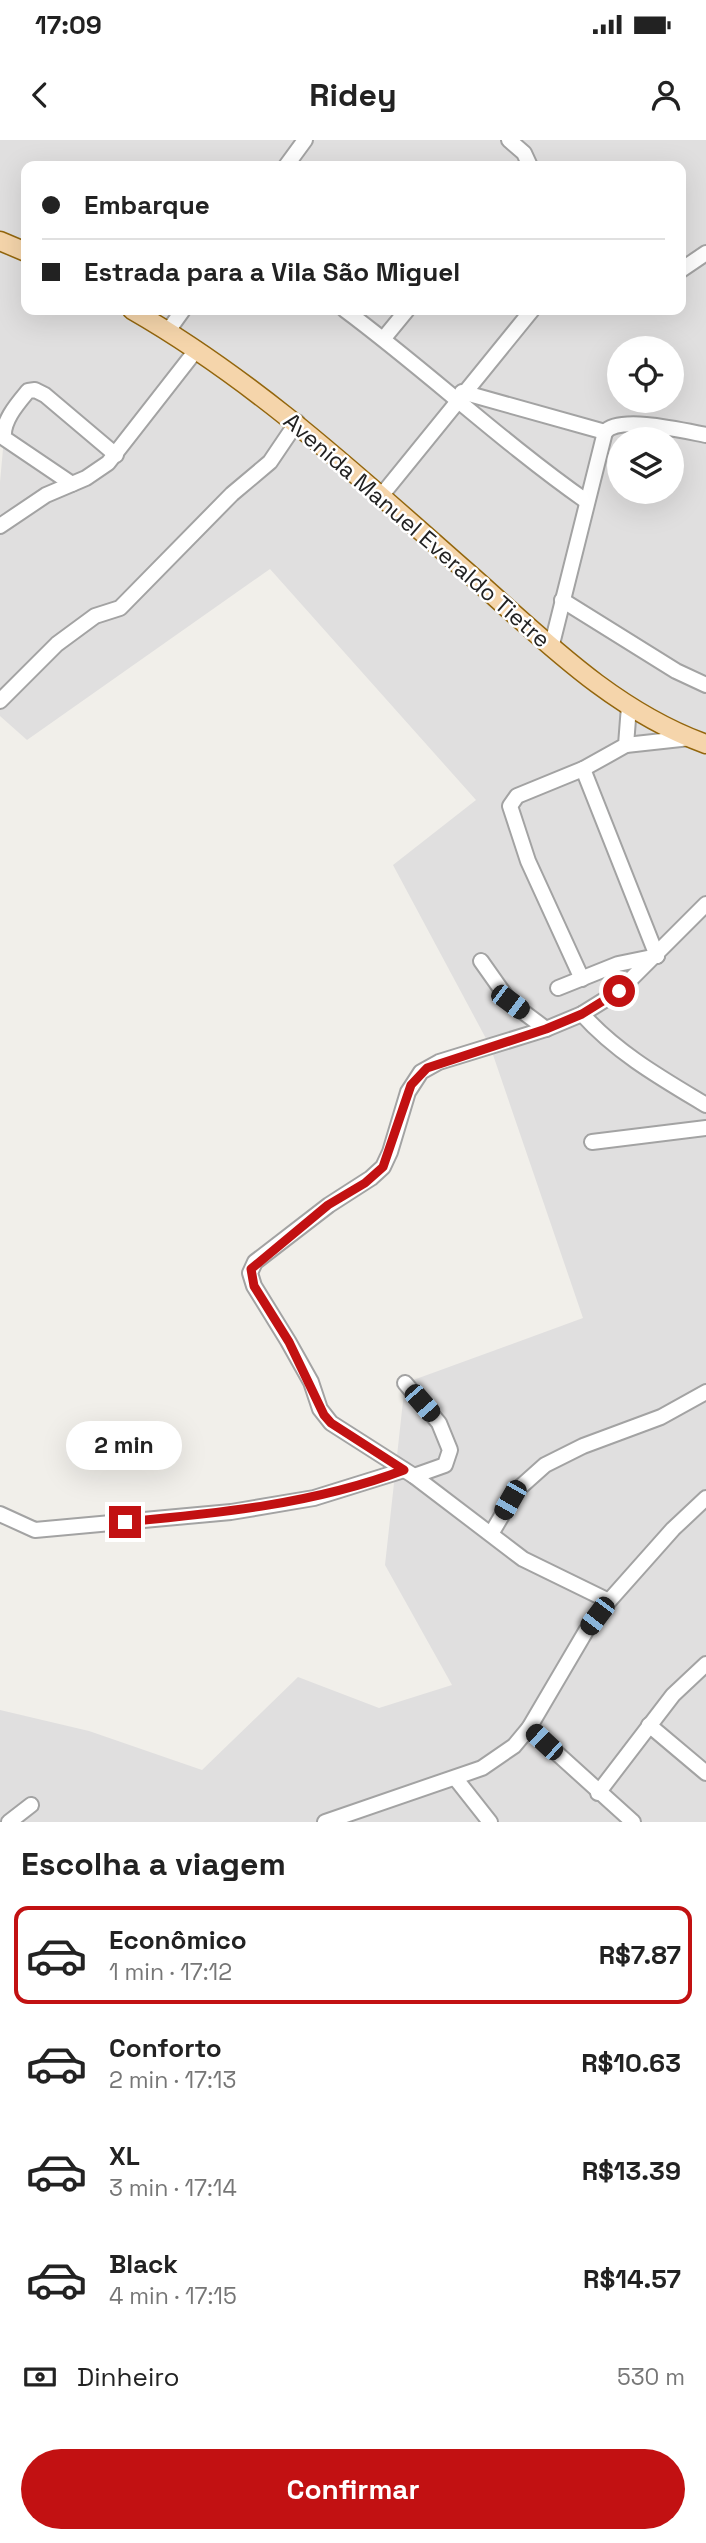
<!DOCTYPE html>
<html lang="pt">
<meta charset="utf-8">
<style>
:root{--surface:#fff;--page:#f6f6f6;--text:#222;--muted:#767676;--line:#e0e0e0;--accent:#c21112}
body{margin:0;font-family:"Space Grotesk",sans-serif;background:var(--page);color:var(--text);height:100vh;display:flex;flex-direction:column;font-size:26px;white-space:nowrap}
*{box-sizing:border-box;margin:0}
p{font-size:23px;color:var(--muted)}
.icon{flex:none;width:38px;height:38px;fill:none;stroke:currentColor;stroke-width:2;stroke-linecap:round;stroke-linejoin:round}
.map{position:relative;height:1682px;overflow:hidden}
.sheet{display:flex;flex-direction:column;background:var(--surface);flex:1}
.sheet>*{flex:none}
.hud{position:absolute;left:21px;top:21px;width:665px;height:154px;border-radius:14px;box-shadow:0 7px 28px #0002;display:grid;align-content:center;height:154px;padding:0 21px;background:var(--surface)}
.fabs{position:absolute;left:607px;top:196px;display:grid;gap:14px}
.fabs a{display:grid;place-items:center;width:77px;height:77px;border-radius:50%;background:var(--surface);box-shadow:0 7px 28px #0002;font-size:35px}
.end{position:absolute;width:32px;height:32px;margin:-16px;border:9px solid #c21112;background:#fff;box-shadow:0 0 0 4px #fff}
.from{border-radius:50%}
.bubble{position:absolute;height:49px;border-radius:24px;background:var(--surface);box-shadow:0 7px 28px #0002;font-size:23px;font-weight:700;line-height:49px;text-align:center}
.car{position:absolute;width:21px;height:42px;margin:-21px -10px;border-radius:9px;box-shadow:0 0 5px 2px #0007;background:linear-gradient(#222 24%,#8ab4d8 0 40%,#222 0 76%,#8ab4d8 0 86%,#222 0)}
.hud b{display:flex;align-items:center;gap:24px;height:66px;font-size:26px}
.hud b+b{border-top:2px solid var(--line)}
.hud i{width:18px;height:18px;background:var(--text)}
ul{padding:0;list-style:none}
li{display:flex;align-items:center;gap:21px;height:98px;margin:0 14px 10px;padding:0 7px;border:4px solid transparent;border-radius:14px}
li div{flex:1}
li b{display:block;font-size:26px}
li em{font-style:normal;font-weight:700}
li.selected{border-color:var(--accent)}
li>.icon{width:63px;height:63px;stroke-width:1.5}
h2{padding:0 21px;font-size:32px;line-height:84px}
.pay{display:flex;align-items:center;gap:18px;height:77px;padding:0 21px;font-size:26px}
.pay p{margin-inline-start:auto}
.primary-button{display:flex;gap:14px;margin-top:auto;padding:14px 21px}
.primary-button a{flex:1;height:80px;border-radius:42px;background:var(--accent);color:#fff;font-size:28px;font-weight:700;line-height:80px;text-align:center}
.status{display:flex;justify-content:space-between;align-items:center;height:49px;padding:0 35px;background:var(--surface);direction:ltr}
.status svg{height:19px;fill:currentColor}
header{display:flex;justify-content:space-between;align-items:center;height:91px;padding:0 21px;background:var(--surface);font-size:32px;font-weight:700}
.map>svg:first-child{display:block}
.residential{fill:#e0dfdf;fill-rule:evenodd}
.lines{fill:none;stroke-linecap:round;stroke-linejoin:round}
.minor-casing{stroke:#a3a3a3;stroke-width:18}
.major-casing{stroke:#93660d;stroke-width:21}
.minor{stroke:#fff;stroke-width:14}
.major{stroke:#f5d5ab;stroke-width:18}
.route{stroke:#c21112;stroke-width:9}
.labels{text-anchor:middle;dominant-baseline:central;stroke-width:5;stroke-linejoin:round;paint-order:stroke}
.street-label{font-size:23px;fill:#222;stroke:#fff}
</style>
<div class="status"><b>17:09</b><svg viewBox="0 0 49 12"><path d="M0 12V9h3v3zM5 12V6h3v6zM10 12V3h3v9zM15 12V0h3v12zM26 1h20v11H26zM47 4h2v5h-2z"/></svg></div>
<header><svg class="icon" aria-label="back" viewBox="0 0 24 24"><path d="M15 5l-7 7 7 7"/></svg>Ridey<svg class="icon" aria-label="person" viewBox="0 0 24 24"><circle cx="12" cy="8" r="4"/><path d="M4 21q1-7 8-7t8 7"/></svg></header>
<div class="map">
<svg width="706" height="1682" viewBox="0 0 706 1682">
<rect width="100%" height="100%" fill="#f1efea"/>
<path class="residential" d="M0 0H706V1682H0V1570L89 1591 202 1630 298 1537 379 1568 452 1545 385 1425 405 1243 583 1178 490 906 393 725 476 660 270 429 27 600 0 576V342L4 298 0 295ZM26 26H681V170H26ZM620 208H672V261H620ZM620 299H672V352H620Z"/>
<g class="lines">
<g class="minor-casing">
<g id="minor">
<polyline points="509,0 524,13 530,26"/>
<polyline points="286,26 305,0"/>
<polyline points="681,130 706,113"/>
<path d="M345 170C427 231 502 302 586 361"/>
<polyline points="168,191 183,170"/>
<polyline points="384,198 407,170"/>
<polyline points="462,252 605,292"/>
<path d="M605 292C619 275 685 291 706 295"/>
<path d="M72 344 4 298C2 281 18 263 28 251L35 250 45 255 116 315"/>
<polyline points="381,356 532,170"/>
<polyline points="0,386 46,355 86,338 108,323 197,209"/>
<polyline points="562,460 676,531 706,545"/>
<polyline points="551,508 605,292"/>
<polyline points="0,561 57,504 95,476 120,468 232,354 270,322 297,282"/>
<polyline points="626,605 690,598"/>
<polyline points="583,629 657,816"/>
<polyline points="481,821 510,862 546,889"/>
<polyline points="582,839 528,721 510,666 517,656 583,629 626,605 629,566"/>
<polyline points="558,848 618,824 657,816"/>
<path d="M582 874C617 913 661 938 706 965"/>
<polyline points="592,1002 706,988"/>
<polyline points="405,1243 439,1283 450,1310 445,1325 414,1336"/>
<polyline points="0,1374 35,1390 231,1372 314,1358 404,1330"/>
<polyline points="491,1394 517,1350 545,1325 583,1306 661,1277 706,1252"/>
<polyline points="609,1461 523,1419 414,1336 331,1283 320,1269 311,1242 288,1201 254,1146 250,1133 255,1122 329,1065 371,1038 383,1027 390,1012 408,952 421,932 439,922 546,889 582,874 619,851 706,764"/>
<polyline points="649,1585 706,1633"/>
<polyline points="529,1588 633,1682"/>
<polyline points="456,1639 490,1682"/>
<polyline points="598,1653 673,1555 706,1524"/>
<polyline points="9,1682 31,1665"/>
<polyline points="325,1682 482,1628 514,1606 529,1588 586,1491 609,1461 673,1389 706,1358"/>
</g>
</g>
<g class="major-casing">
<g id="major">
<polyline points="0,101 26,112"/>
<path d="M132 170C256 241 359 337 466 431 540 496 611 570 706 604"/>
</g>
</g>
<use href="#minor" class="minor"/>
<use href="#major" class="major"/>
</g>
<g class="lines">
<path class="route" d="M125 1382C220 1373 314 1364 404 1330L331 1283 324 1275 289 1202 254 1146 251 1129 328 1065 365 1043 383 1027 411 945 427 928 546 889 582 874 619 851"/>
</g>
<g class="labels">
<g class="street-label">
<text transform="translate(417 390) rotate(41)">Avenida Manuel Everaldo Tietre</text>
</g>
</g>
</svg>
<div class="fabs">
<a><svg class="icon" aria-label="locate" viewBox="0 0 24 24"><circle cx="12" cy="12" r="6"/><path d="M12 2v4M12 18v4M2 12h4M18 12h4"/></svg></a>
<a><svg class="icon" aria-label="layers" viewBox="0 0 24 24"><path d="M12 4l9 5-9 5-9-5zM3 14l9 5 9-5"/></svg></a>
</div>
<i class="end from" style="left:619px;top:851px"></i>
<i class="end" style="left:125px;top:1382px"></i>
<div class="bubble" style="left:66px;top:1281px;width:116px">2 min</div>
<i class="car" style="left:510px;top:862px;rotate:127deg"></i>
<i class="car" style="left:422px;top:1263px;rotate:139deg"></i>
<i class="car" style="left:510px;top:1360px;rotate:210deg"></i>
<i class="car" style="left:597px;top:1476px;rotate:217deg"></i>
<i class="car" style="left:544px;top:1602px;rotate:313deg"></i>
<div class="hud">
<b><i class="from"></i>Embarque</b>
<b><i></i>Estrada para a Vila São Miguel</b>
</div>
</div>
<section class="sheet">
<h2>Escolha a viagem</h2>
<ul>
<li class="selected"><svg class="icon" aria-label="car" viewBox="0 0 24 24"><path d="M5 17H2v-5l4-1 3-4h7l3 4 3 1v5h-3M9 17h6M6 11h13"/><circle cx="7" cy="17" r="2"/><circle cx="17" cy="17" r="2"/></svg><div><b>Econômico</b><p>1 min · 17:12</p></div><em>R$7.87</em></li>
<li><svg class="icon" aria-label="car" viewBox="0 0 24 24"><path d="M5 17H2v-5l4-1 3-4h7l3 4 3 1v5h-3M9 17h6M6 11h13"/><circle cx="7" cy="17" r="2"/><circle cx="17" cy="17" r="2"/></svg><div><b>Conforto</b><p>2 min · 17:13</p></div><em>R$10.63</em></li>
<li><svg class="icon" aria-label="car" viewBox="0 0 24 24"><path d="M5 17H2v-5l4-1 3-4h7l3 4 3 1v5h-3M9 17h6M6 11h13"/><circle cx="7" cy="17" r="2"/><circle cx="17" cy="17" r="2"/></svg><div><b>XL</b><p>3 min · 17:14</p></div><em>R$13.39</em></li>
<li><svg class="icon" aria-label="car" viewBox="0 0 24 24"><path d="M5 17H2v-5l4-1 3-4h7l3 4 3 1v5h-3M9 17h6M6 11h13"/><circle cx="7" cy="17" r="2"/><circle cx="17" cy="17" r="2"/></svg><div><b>Black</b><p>4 min · 17:15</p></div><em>R$14.57</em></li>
</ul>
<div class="pay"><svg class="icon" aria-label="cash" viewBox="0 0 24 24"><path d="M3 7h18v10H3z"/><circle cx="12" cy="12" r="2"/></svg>Dinheiro<p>530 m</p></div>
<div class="primary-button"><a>Confirmar</a></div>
</section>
